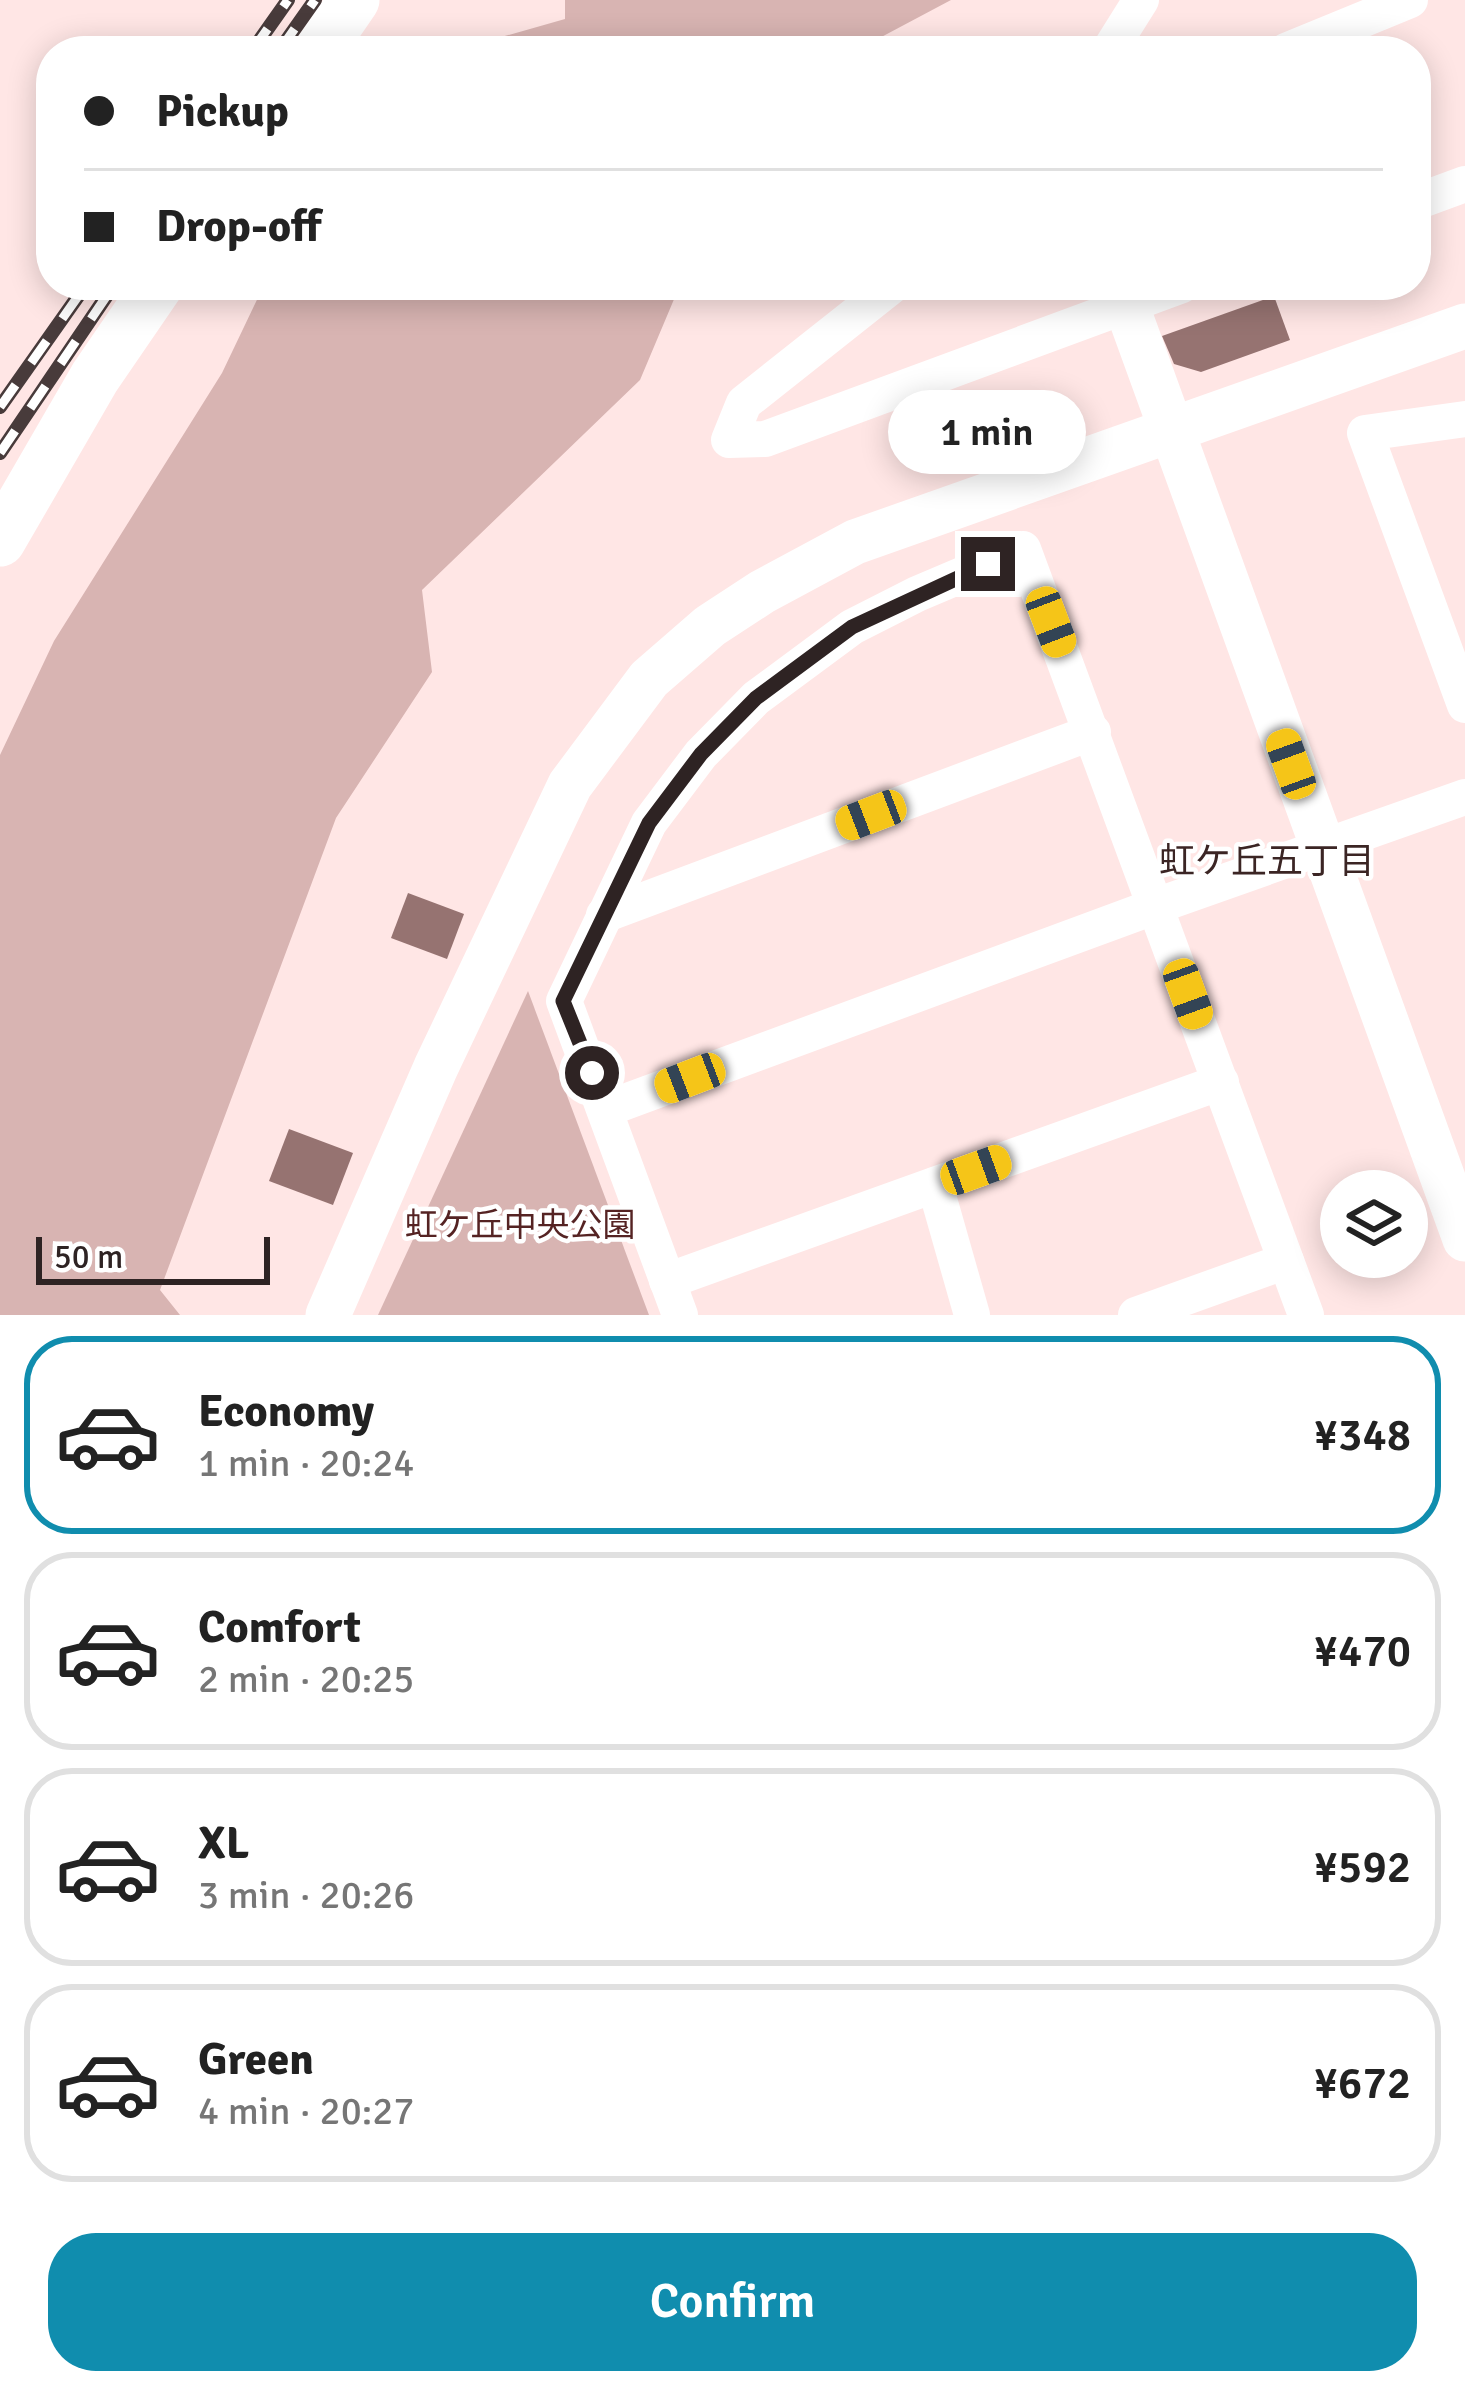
<!DOCTYPE html>
<meta charset="utf-8">
<style>
:root{--surface:#fff;--page:#f6f6f6;--text:#222;--muted:#767676;--line:#e0e0e0;--accent:#108dae}
body{margin:0;font-family:Signika,"Noto Sans JP",sans-serif;background:var(--page);color:var(--text);height:100vh;display:flex;flex-direction:column;font-size:45px;white-space:nowrap}
*{box-sizing:border-box;margin:0}
p{font-size:39px;color:var(--muted)}
.icon{flex:none;width:66px;height:66px;fill:none;stroke:currentColor;stroke-width:2;stroke-linecap:round;stroke-linejoin:round}
.map{position:relative;height:1315px;overflow:hidden}
.panel{display:flex;flex-direction:column;background:var(--surface);flex:1}
.panel>*{flex:none}
.hud{position:absolute;left:36px;top:36px;width:1395px;height:264px;border-radius:48px;box-shadow:0 6px 30px #0003;display:grid;align-content:center;height:264px;padding:0 48px;background:var(--surface)}
.tools{position:absolute;left:1320px;top:1170px;display:grid;gap:24px}
.tools a{display:grid;place-items:center;width:108px;height:108px;border-radius:50%;background:var(--surface);box-shadow:0 6px 30px #0003;font-size:60px}
.scale{position:absolute;left:36px;bottom:30px;width:234px;box-sizing:border-box;padding-left:12px;border:6px solid #2e2323;border-top:0;font-size:33px;line-height:42px;white-space:nowrap;color:#2e2323;-webkit-text-stroke:9px #fff;paint-order:stroke}
.end{position:absolute;width:54px;height:54px;margin:-27px;border:15px solid #2e2323;background:#fff;box-shadow:0 0 0 6px #fff}
.from{border-radius:50%}
.bubble{position:absolute;height:84px;border-radius:42px;background:var(--surface);box-shadow:0 6px 30px #0003;font-size:39px;font-weight:600;line-height:84px;text-align:center}
.car{position:absolute;width:36px;height:72px;margin:-36px -18px;border-radius:15px;box-shadow:0 0 9px 3px #0007;background:linear-gradient(#f5c518 24%,#345 0 40%,#f5c518 0 76%,#345 0 86%,#f5c518 0)}
.hud b{display:flex;align-items:center;gap:42px;height:114px;font-size:45px}
.hud b+b{border-top:3px solid var(--line)}
.hud i{width:30px;height:30px;background:var(--text)}
ul{padding:21px 0 0;list-style:none}
li{display:flex;align-items:center;gap:36px;height:198px;margin:0 24px 18px;padding:0 24px;border:6px solid var(--line);border-radius:48px}
li div{flex:1}
li b{display:block;font-size:45px}
li em{font-style:normal;font-weight:600}
li.current{border-color:var(--accent)}
li>.icon{width:108px;height:108px;stroke-width:1.5}
.button{display:flex;gap:24px;margin-top:auto;padding:24px 48px}
.button a{flex:1;height:138px;border-radius:48px;background:var(--accent);color:#fff;font-size:48px;font-weight:600;line-height:138px;text-align:center}
.map>svg:first-child{display:block}
.green{fill:#d8b4b2}
.building{fill:#967371}
.lines{fill:none;stroke-linecap:round;stroke-linejoin:round}
.minor{stroke:#fff;stroke-width:36}
.tertiary{stroke:#fff;stroke-width:45}
.secondary{stroke:#fff;stroke-width:51}
.rail-casing{stroke:#483b3b;stroke-width:14}
.rail{stroke:#fff;stroke-width:9;stroke-dasharray:27;stroke-linecap:butt}
.route{stroke:#2e2323;stroke-width:15}
.labels{text-anchor:middle;dominant-baseline:central;stroke-width:9;stroke-linejoin:round;paint-order:stroke}
.park-label{font-size:33px;fill:#552323;stroke:#fff}
.neighbourhood-label{font-size:36px;fill:#3b2524;stroke:#fff}
</style>
<div class="map">
<svg width="1465" height="1315" viewBox="0 0 1465 1315">
<rect width="100%" height="100%" fill="#ffe6e5"/>
<g class="green">
<polygon points="565,0 951,0 855,51 452,51 565,19"/>
<polygon points="264,285 680,285 640,380 422,590 432,672 336,818 160,1290 180,1315 0,1315 0,755 54,641 222,373"/>
<polygon points="528,991 649,1315 378,1315"/>
</g>
<g class="building">
<polygon points="1274,296 1290,340 1201,372 1174,364 1162,336"/>
<polygon points="408,893 464,914 447,959 391,938"/>
<polygon points="289,1129 353,1153 333,1205 269,1181"/>
</g>
<g class="lines">
<g class="minor">
<polyline points="1109,51 1141,0"/>
<polyline points="1286,51 1410,0"/>
<polyline points="1416,202 1465,184"/>
<polyline points="893,285 744,403 729,440 765,439 1182,285"/>
<polyline points="1465,419 1365,433 1465,705"/>
<polyline points="604,915 1093,732"/>
<polyline points="606,1109 1156,906 1465,797"/>
<polyline points="935,1185 972,1315"/>
<polyline points="667,1281 1221,1082"/>
<polyline points="680,1315 564,1001 649,823 701,754 756,698 852,627 917,594 1023,549 1306,1315"/>
<polyline points="1136,1315 1286,1261"/>
</g>
<g class="tertiary">
<polyline points="1119,285 1465,1239"/>
<polyline points="328,1315 436,1067 570,785 649,679 710,626 762,592 855,542 1465,326"/>
</g>
<g class="secondary">
<polyline points="319,51 354,0"/>
<polyline points="0,541 95,377 158,285"/>
</g>
<g class="rail-casing">
<g id="rail">
<polyline points="252,51 288,0"/>
<polyline points="279,51 315,0"/>
<polyline points="0,407 86,285"/>
<polyline points="0,453 114,285"/>
</g>
</g>
<use href="#rail" class="rail"/>
</g>
<g class="lines">
<polyline class="route" points="592,1073 563,1001 649,823 701,754 756,698 852,627 988,564"/>
</g>
<g class="labels">
<g class="park-label">
<text x="520" y="1225">虹ケ丘中央公園</text>
</g>
<g class="neighbourhood-label">
<text x="1267" y="861">虹ケ丘五丁目</text>
</g>
</g>
</svg>
<div class="tools">
<a><svg class="icon" aria-label="layers" viewBox="0 0 24 24"><path d="M12 4l9 5-9 5-9-5zM3 14l9 5 9-5"/></svg></a>
</div>
<div class="scale">50 m</div>
<i class="end from" style="left:592px;top:1073px"></i>
<i class="end" style="left:988px;top:564px"></i>
<div class="bubble" style="left:888px;top:390px;width:198px">1 min</div>
<i class="car" style="left:1051px;top:622px;rotate:159deg"></i>
<i class="car" style="left:1291px;top:764px;rotate:340deg"></i>
<i class="car" style="left:871px;top:815px;rotate:249deg"></i>
<i class="car" style="left:1188px;top:994px;rotate:160deg"></i>
<i class="car" style="left:690px;top:1078px;rotate:249deg"></i>
<i class="car" style="left:976px;top:1170px;rotate:70deg"></i>
<div class="hud">
<b><i class="from"></i>Pickup</b>
<b><i></i>Drop-off</b>
</div>
</div>
<section class="panel">
<ul>
<li class="current"><svg class="icon" aria-label="car" viewBox="0 0 24 24"><path d="M5 17H2v-5l4-1 3-4h7l3 4 3 1v5h-3M9 17h6M6 11h13"/><circle cx="7" cy="17" r="2"/><circle cx="17" cy="17" r="2"/></svg><div><b>Economy</b><p>1 min · 20:24</p></div><em>¥348</em></li>
<li><svg class="icon" aria-label="car" viewBox="0 0 24 24"><path d="M5 17H2v-5l4-1 3-4h7l3 4 3 1v5h-3M9 17h6M6 11h13"/><circle cx="7" cy="17" r="2"/><circle cx="17" cy="17" r="2"/></svg><div><b>Comfort</b><p>2 min · 20:25</p></div><em>¥470</em></li>
<li><svg class="icon" aria-label="car" viewBox="0 0 24 24"><path d="M5 17H2v-5l4-1 3-4h7l3 4 3 1v5h-3M9 17h6M6 11h13"/><circle cx="7" cy="17" r="2"/><circle cx="17" cy="17" r="2"/></svg><div><b>XL</b><p>3 min · 20:26</p></div><em>¥592</em></li>
<li><svg class="icon" aria-label="car" viewBox="0 0 24 24"><path d="M5 17H2v-5l4-1 3-4h7l3 4 3 1v5h-3M9 17h6M6 11h13"/><circle cx="7" cy="17" r="2"/><circle cx="17" cy="17" r="2"/></svg><div><b>Green</b><p>4 min · 20:27</p></div><em>¥672</em></li>
</ul>
<div class="button"><a>Confirm</a></div>
</section>
